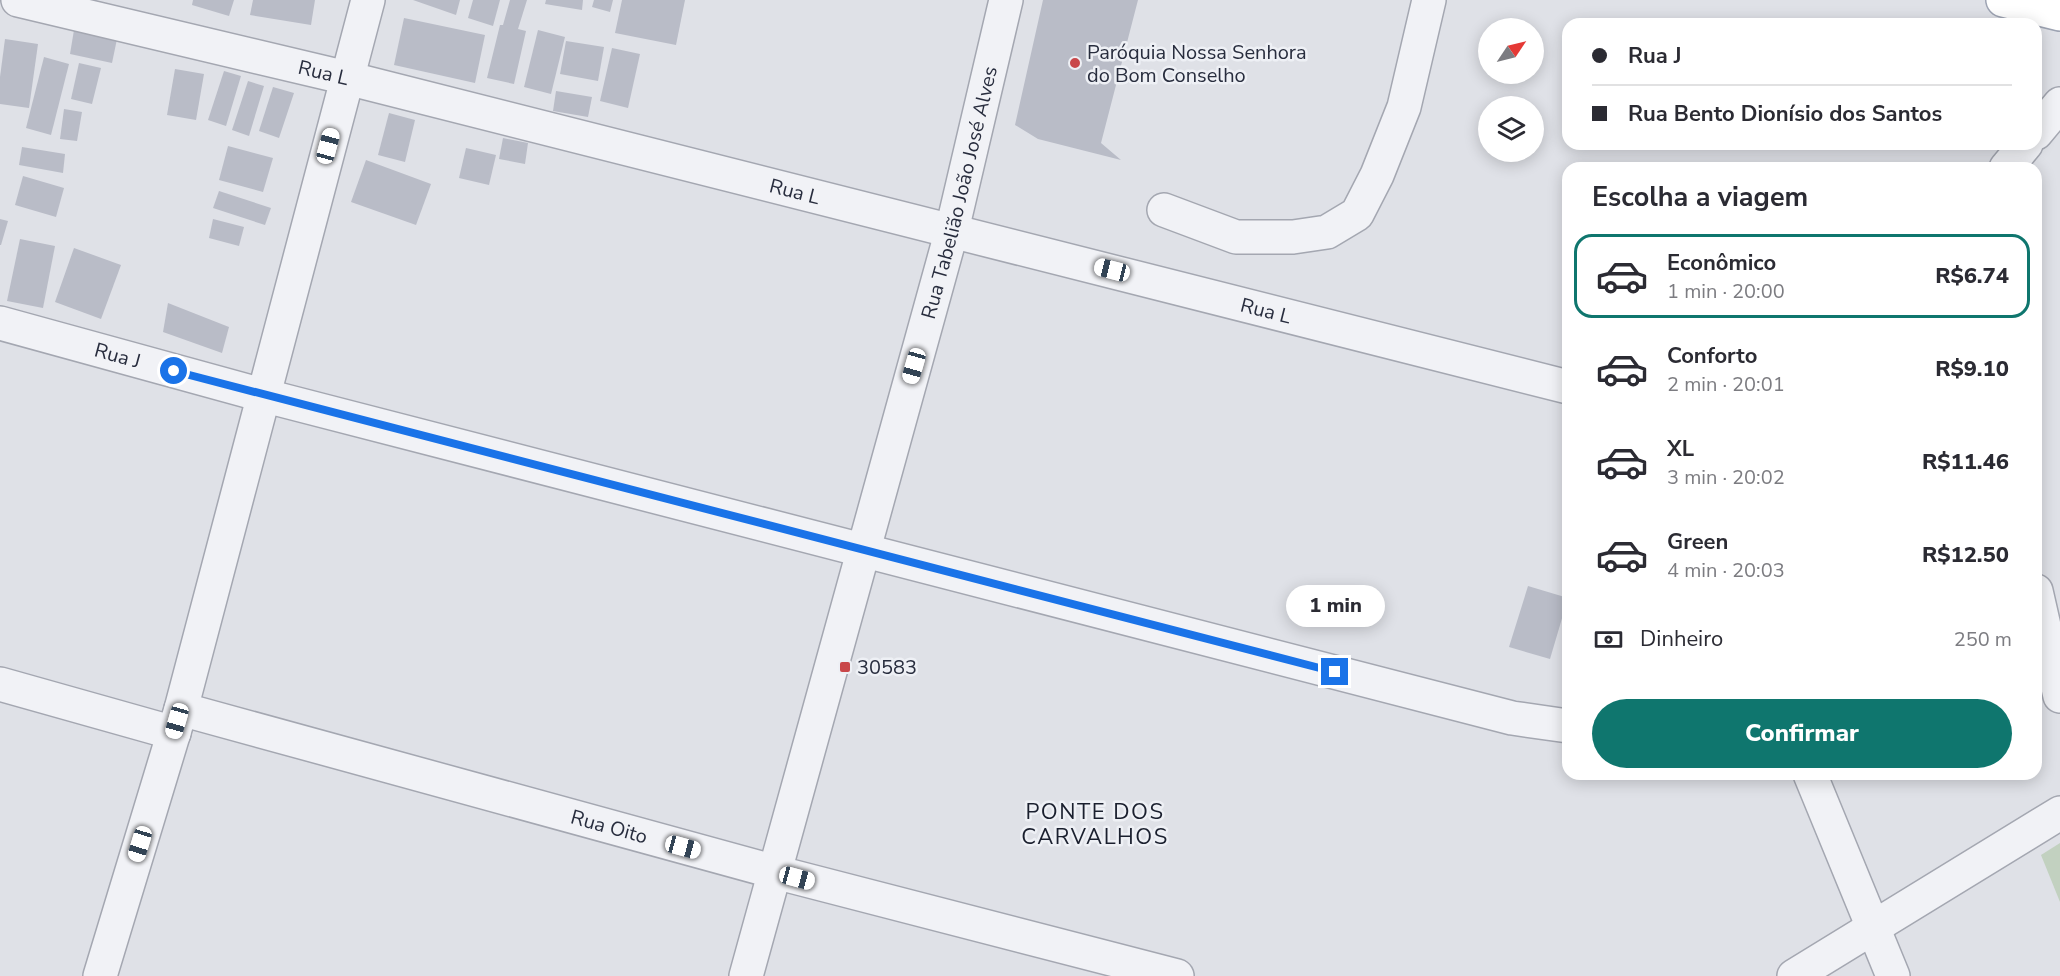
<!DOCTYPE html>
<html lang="pt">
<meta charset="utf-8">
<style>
:root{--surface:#fff;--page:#f2f2f3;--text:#2b2b33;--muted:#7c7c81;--line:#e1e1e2;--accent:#0f766e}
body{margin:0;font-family:"Nunito Sans",sans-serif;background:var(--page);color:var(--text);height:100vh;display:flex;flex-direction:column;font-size:22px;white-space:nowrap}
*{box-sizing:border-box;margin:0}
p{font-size:20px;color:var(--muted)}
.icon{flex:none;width:33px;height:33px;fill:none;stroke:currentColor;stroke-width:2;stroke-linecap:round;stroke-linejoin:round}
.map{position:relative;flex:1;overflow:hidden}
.panel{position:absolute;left:1562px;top:162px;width:480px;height:618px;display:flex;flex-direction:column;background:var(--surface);border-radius:18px;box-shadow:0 3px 15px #0003}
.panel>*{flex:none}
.guide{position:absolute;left:1562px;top:18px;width:480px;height:132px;border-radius:18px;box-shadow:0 3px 15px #0003;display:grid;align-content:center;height:132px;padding:0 30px;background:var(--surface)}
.needle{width:39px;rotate:55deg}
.tools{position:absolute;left:1478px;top:18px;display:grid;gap:12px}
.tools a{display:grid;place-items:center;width:66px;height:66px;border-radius:50%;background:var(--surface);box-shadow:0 3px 15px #0003;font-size:30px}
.end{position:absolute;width:27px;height:27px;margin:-14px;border:8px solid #1a73e8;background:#fff;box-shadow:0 0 0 3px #fff}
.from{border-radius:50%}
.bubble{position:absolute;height:42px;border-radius:21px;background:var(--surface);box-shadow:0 3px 15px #0003;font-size:20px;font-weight:800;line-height:42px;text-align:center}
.car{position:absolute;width:18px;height:36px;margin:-18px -9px;border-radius:8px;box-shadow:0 0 4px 2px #0007;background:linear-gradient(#fff 24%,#345 0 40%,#fff 0 76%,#345 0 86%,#fff 0)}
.guide b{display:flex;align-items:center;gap:21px;height:57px;font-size:22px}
.guide b+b{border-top:2px solid var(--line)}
.guide i{width:15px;height:15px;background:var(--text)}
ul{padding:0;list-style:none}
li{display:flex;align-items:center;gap:18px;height:84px;margin:0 12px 9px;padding:0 18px;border:3px solid transparent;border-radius:18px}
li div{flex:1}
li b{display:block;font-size:22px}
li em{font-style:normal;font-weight:800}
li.active{border-color:var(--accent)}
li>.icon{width:54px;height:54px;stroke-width:1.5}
h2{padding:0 30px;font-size:27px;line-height:72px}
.pay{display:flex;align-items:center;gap:15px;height:66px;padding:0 30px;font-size:22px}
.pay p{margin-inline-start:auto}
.primary-button{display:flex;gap:12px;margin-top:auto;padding:12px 30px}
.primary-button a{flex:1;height:69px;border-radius:36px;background:var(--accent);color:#fff;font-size:24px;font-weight:800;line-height:69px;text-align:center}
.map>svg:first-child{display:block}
.green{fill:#c2d1c0}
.building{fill:#b9bcc7}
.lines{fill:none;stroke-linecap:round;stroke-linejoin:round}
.minor-casing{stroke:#a4a7b1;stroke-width:36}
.major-casing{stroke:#9ea4b3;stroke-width:36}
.minor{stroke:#f1f2f6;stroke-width:33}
.major{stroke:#fff;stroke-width:33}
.route{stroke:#1a73e8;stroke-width:8}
.poi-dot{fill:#c9474a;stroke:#eef0f5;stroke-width:2}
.labels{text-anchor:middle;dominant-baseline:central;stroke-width:5;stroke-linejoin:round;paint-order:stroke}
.poi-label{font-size:20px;fill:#282d3e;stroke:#eef0f5;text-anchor:start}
.street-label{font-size:20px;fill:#282d3e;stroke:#eef0f5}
.quarter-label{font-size:22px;letter-spacing:1.5px;fill:#1a1f2e;stroke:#eef0f5}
</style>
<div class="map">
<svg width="2060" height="976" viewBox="0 0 2060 976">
<rect width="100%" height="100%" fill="#dfe1e7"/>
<polygon class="green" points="2060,843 2060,902 2041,855"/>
<g class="building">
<polygon points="193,0 234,0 229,16 192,5"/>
<polygon points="253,0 315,0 311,25 250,15"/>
<polygon points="413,0 460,0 456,15"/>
<polygon points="473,0 500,0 493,26 468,18"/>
<polygon points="510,0 527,0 518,29 526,31 514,84 487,78 500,25 503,25"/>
<polygon points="546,0 583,0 582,10 545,4"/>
<polygon points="594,0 613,0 610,12 592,7"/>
<polygon points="622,0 685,0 676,45 615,33"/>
<polygon points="1043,0 1138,0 1101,143 1121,160 1038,139 1015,125"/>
<polygon points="404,18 485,35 475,83 394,65"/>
<polygon points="74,30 117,39 112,63 70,54"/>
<polygon points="538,30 565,37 551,94 524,87"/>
<polygon points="5,39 38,44 29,108 0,104 0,77"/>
<polygon points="566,41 604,47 598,81 560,74"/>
<polygon points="612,48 640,54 628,108 600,101"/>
<polygon points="44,57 69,64 51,135 26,128"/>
<polygon points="79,63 101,68 92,104 71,99"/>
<polygon points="175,69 204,74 196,120 167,115"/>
<polygon points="224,71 241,76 226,126 208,120"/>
<polygon points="248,81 264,86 249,136 232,130"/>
<polygon points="273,87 294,93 279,138 259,131"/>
<polygon points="556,91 592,97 588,117 553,111"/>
<polygon points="64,109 82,112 77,141 60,139"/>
<polygon points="389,113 415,120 405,162 378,155"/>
<polygon points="503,138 528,143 525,164 499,159"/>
<polygon points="228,146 273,158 263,192 219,180"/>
<polygon points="22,147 65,154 63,173 19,165"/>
<polygon points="466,148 496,155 489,185 459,178"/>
<polygon points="366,160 431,184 416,225 351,202"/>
<polygon points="23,176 64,188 56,217 15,205"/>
<polygon points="219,191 271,208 265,225 213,208"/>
<polygon points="0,219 8,221 1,245 0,245"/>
<polygon points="213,219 244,227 239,246 209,238"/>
<polygon points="20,239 55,246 43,308 7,301"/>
<polygon points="74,248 121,265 101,319 55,302"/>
<polygon points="168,303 229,327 222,353 163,332"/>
<polygon points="1528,586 1568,598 1550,659 1509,647"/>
</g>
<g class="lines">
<g class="minor-casing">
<g id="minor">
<path id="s1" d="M18 0 347 78 1568 387"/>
<polyline points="2036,133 2060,104"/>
<polyline points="2006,168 2026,144"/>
<polyline points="1164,210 1236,237 1293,237 1327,232 1357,214 1377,175 1404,107 1429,0"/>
<path id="s2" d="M0 323 262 395 1512 718 1568 726"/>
<polyline points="2036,591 2060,696"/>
<polyline points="0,684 174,733"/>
<path id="s3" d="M181 709 775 872 1177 976"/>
<polyline points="1810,774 1893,976"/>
<polyline points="100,976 181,709 368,0"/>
<path id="s4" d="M746 976 952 230 1006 0"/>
<polyline points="1794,976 2060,813"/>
</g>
</g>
<g class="major-casing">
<polyline id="major" points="2003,0 2060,14"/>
</g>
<use href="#minor" class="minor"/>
<use href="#major" class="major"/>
</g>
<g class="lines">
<polyline class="route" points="174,371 1335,672"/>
</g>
<g class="poi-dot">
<circle cx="1075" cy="63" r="6"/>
<rect x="839" y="661" width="12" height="12" rx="3"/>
</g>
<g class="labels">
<g class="poi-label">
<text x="1087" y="52">Paróquia Nossa Senhora<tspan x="1087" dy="23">do Bom Conselho</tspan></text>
<text x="857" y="667">30583</text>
</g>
<g class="street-label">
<text stroke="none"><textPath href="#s1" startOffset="314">Rua L</textPath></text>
<text stroke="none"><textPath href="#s1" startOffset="800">Rua L</textPath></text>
<text stroke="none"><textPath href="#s4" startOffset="812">Rua Tabelião João José Alves</textPath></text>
<text stroke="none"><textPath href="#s1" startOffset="1286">Rua L</textPath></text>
<text stroke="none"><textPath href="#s2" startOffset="122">Rua J</textPath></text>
<text stroke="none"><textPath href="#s3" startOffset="444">Rua Oito</textPath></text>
</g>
<g class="quarter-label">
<text x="1095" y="812">PONTE DOS<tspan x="1095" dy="25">CARVALHOS</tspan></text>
</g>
</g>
</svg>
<div class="tools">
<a><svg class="needle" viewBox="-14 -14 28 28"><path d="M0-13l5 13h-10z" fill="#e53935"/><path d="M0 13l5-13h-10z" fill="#7c7c81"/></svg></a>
<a><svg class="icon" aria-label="layers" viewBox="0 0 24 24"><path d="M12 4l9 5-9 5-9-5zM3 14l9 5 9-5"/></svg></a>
</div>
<i class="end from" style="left:174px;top:371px"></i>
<i class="end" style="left:1335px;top:672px"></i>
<div class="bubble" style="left:1286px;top:585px;width:99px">1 min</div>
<i class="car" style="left:328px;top:146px;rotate:15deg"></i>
<i class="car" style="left:1112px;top:270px;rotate:284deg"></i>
<i class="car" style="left:914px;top:366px;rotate:196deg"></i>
<i class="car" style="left:177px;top:721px;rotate:196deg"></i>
<i class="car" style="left:140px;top:844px;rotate:197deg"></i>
<i class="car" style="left:683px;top:847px;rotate:105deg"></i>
<i class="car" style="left:797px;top:878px;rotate:105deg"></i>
<div class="guide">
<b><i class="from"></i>Rua J</b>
<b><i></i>Rua Bento Dionísio dos Santos</b>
</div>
<section class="panel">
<h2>Escolha a viagem</h2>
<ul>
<li class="active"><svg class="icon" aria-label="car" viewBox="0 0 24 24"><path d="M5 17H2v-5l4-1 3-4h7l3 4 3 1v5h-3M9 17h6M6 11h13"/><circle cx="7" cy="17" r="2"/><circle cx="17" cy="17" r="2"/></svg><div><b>Econômico</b><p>1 min · 20:00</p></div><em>R$6.74</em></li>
<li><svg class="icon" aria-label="car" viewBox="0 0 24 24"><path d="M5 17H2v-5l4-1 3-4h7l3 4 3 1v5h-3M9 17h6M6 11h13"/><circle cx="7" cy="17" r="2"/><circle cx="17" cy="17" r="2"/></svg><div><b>Conforto</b><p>2 min · 20:01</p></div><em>R$9.10</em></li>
<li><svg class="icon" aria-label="car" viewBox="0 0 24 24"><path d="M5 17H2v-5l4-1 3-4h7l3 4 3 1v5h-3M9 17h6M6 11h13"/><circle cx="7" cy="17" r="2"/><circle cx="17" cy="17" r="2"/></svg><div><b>XL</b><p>3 min · 20:02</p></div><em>R$11.46</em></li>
<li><svg class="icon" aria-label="car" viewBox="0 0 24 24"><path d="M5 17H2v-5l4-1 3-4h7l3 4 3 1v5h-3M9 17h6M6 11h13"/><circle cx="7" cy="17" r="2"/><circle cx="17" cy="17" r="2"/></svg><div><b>Green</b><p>4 min · 20:03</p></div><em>R$12.50</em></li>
</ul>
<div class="pay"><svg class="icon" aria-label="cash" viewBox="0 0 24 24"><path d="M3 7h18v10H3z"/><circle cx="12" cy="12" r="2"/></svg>Dinheiro<p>250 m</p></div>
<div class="primary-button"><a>Confirmar</a></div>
</section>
</div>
